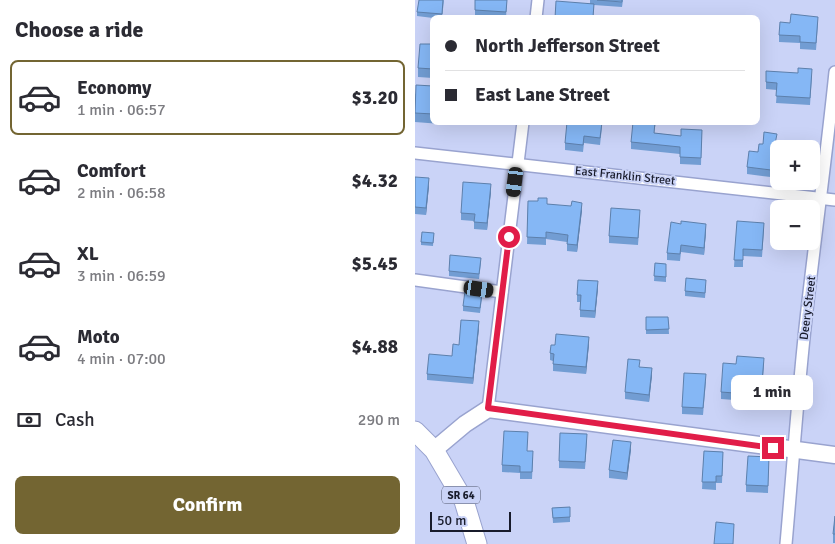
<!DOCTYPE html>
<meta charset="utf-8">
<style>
:root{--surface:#fff;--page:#f7f7f7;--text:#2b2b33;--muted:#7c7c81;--line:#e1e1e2;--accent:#736532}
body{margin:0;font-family:Signika,sans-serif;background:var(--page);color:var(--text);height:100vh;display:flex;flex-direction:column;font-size:19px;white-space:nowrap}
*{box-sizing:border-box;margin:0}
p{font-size:16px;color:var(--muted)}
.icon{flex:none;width:28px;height:28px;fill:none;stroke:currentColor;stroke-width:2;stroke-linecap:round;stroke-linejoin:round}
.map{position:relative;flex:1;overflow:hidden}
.sheet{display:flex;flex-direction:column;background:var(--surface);width:415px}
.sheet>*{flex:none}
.banner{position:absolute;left:15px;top:15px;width:330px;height:110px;border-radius:8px;box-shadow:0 5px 20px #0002;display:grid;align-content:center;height:110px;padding:0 15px;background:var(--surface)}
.buttons{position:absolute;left:355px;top:140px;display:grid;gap:10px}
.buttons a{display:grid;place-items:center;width:50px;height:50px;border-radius:8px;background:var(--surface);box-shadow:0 5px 20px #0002;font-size:25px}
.scale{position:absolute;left:15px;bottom:12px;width:81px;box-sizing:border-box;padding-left:5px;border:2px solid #181b2b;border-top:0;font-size:14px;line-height:18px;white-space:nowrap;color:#181b2b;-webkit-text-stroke:4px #cad3f7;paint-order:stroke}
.end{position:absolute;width:22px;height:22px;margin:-11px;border:6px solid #e11d48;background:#fff;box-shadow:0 0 0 2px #fff}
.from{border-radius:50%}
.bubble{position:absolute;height:35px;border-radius:8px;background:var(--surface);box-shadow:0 5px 20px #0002;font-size:16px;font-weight:700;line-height:35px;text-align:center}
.car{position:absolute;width:15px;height:30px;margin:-15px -8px;border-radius:6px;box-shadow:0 0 4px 1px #0007;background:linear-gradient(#222 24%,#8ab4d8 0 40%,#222 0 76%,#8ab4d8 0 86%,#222 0)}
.banner b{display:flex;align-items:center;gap:18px;height:48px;font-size:19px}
.banner b+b{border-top:1px solid var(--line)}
.banner i{width:12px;height:12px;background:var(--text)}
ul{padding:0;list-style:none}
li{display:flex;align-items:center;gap:15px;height:75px;margin:0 10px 8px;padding:0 5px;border:2px solid transparent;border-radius:8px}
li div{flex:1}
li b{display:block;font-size:19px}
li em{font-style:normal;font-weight:700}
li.current{border-color:var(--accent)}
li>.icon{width:45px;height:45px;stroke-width:1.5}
h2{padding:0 15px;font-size:22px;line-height:60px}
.pay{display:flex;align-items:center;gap:12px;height:55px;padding:0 15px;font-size:19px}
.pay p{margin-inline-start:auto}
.primary-button{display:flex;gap:10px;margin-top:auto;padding:10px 15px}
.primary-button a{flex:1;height:58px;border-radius:8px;background:var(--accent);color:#fff;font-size:20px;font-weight:700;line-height:58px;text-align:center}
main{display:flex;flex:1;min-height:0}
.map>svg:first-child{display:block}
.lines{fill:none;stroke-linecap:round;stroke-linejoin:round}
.street-casing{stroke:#99a3cf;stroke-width:14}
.secondary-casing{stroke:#99a3cf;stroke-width:19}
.primary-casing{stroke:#99a3cf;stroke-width:21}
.street{stroke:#fff;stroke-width:11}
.secondary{stroke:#fff;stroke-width:16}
.primary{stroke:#fff;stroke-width:19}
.wall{fill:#729dd3}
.shaded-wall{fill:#5d80ac}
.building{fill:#85b7f5;stroke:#5d80ac}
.route{stroke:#e11d48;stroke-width:6}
.labels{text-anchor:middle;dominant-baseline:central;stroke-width:4;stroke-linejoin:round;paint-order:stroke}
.shield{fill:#cad3f7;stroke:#4d5268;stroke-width:1}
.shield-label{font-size:11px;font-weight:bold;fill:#181b2b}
.street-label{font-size:12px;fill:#181b2b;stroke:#cad3f7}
</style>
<main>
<section class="sheet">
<h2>Choose a ride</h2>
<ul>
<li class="current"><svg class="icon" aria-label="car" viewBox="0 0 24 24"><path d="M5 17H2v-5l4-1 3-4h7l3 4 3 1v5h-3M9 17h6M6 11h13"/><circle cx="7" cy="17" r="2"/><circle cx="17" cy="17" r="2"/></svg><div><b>Economy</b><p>1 min · 06:57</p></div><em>$3.20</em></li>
<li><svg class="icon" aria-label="car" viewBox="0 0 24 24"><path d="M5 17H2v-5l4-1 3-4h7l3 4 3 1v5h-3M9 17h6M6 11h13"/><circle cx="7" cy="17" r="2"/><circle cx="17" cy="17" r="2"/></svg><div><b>Comfort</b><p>2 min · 06:58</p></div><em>$4.32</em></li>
<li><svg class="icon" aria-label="car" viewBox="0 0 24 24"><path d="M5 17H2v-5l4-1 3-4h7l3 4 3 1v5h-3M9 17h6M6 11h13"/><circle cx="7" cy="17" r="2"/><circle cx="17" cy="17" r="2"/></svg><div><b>XL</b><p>3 min · 06:59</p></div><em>$5.45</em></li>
<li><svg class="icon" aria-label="car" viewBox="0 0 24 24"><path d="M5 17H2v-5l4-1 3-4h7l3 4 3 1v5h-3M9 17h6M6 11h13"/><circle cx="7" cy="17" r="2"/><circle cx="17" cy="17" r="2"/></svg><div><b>Moto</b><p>4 min · 07:00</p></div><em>$4.88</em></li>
</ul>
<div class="pay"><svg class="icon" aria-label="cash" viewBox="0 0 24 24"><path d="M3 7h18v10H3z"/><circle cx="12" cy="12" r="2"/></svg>Cash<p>290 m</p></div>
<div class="primary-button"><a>Confirm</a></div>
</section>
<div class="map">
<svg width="420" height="544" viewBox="0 0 420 544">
<rect width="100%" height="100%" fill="#cad3f7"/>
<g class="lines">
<g class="street-casing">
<g id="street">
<polyline points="121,18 123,0"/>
<polyline points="0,153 420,200"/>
<polyline points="0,280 87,292"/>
<polyline points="73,409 108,122"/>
<path d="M371 544C378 466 383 388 392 310 401 230 412 151 420 72"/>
</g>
</g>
<g class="secondary-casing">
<polyline id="secondary" points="19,450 50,424 73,409 420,455"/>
</g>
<g class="primary-casing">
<polyline id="primary" points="0,431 19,450 49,501 62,544"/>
</g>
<use href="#street" class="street"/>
<use href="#secondary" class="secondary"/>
<use href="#primary" class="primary"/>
</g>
<g class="wall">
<polygon points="29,0 27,18 18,18 2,16 2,12"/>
<polygon points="60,0 92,0 91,18 60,17"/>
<polygon points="175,0 208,0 207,7 179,5 178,18 140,18 175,4"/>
<polygon points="403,24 401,50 385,49 385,43 364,42 364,35"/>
<polygon points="18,44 18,78 3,77 3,68"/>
<polygon points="397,76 395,105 361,103 362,90 351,89 351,82"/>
<polygon points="18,86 18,122 39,122 39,125 0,122 0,94"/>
<polygon points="241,122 239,133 266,136 287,130 286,165 265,164 265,154 216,149 216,142"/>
<polygon points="187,127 185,145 169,143 168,152 150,150 150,143"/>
<polygon points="362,141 361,144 364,149 364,178 332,174 332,167 348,144"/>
<polygon points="0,177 14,186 11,215 0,214"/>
<polygon points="76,191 72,230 59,229 59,221 46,220 46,213"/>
<polygon points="113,201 123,201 132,204 167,210 162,252 152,251 152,242 131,239 131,245 112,244"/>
<polygon points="225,217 223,245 194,243 194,236"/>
<polygon points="322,221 349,230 347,257 328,256 328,267 319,267"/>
<polygon points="291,231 289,255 266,252 265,261 252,260 252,253"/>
<polygon points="19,233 18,246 6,245 6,242"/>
<polygon points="66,263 64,279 34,276 34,271"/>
<polygon points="240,263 251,264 251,282 239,281"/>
<polygon points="291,285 290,298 270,296 270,291"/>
<polygon points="183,288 180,318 165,317 165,302 162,302 162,295"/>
<polygon points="67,298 65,313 48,311 48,306"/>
<polygon points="231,317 253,317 254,334 231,334"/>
<polygon points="64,328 58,384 12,380 12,374 37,356 44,345"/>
<polygon points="174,344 171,374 138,371 138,361 135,360 135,353 140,345"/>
<polygon points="349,365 346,402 306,399 306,392"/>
<polygon points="225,367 237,375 234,402 210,399 210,392"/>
<polygon points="291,381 288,415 267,414 267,407"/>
<polygon points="172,441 170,469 144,468 144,461"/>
<polygon points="216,449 212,480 194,478 194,470"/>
<polygon points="112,451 118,458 117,479 105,479 105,473 87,472 87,465"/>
<polygon points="289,451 308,452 307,483 301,483 301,490 287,489"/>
<polygon points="354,457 353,493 331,492 331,485"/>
<polygon points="155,507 155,522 138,523 137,508"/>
<polygon points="420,516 420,543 418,543 418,534"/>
</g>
<g class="shaded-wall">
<polygon points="14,178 14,186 11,215 11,208"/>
<polygon points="76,184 76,191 72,230 72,223"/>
<polygon points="167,203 167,210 162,252 162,245"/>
<polygon points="291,224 291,231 289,255 289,248"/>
<polygon points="183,281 183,288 180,318 180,311"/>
<polygon points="64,321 64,328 58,384 58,378"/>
<polygon points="174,337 174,344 171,374 171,367"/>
<polygon points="237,368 237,375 234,402 234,395"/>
<polygon points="216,442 216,449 212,480 212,473"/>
</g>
<g class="building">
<polygon points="4,0 28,0 27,14 2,12"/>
<polygon points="60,0 92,0 91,12 60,10"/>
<polygon points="182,0 207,0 207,2"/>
<polygon points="141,1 179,4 178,17 171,16 171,18 140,18"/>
<polygon points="376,14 403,17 401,43 385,42 385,36 364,35 365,22 375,23"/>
<polygon points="5,44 18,44 18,69 3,68"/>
<polygon points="383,68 397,69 395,98 361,96 362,83 351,82 351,71 383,73"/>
<polygon points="1,85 18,86 18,114 0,113"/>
<polygon points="152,122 187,122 185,138 169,136 168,145 150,143"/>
<polygon points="218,122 240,122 239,133 266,136 266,129 287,130 286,158 265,157 265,147 216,142"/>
<polygon points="349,132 362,134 360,144 382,147 382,149 364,149 364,171 332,167 334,151 343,152 344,144 348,144"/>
<polygon points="0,177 14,178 11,208 0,207"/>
<polygon points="48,182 76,184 72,223 59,222 60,214 46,213"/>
<polygon points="123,198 132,198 132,204 156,206 157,201 167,203 162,245 152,244 153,235 131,232 131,238 112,237 113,201 123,201"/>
<polygon points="196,208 225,210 223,238 194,236"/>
<polygon points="266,221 291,224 289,248 266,245 265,254 252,253 256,222 266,224"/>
<polygon points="322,221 349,223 347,250 328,249 328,260 319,260"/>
<polygon points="7,232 19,233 18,243 6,242"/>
<polygon points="35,255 66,258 64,274 34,271"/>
<polygon points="240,263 251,264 251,277 239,276"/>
<polygon points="271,278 291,280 290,293 270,291"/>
<polygon points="163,280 183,281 180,311 165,310 166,295 162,295"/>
<polygon points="50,291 67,293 65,308 48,306"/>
<polygon points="231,317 253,317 254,329 231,330"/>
<polygon points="46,320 64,321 58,378 12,374 14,354 37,356 38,344 44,345"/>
<polygon points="141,334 174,337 171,367 138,364 139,354 135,353 136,345 140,345"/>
<polygon points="322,356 349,358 346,395 306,392 308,363 321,364"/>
<polygon points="213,359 225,360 224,367 237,368 234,395 210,392"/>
<polygon points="269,373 291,374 288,408 267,407"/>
<polygon points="89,431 113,432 112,451 118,451 117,472 105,472 105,466 87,465"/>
<polygon points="145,433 172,434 170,462 144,461"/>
<polygon points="198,440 216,442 212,473 194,470"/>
<polygon points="289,451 308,452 307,476 301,476 301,482 287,482"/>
<polygon points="333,456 354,457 353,486 331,485"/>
<polygon points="155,507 155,517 138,518 137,508"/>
<polygon points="420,516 420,534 418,534"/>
<polygon points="301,522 319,524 318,544 299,544"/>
</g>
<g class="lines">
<polyline class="route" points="94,237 73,408 358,448"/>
</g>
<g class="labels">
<rect class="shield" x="27" y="486.5" width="38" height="17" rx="4"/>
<g class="shield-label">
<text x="46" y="495">SR 64</text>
</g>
<g class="street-label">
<text transform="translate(210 176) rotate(6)">East Franklin Street</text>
<text transform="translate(393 308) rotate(-83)">Deery Street</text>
</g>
</g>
</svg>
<div class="buttons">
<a>+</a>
<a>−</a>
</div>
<div class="scale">50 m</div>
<i class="end from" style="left:94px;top:237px"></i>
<i class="end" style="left:358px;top:448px"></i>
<div class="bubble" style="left:316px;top:375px;width:82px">1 min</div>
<i class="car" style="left:100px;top:182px;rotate:187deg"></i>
<i class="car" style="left:64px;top:289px;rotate:98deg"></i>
<div class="banner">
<b><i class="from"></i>North Jefferson Street</b>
<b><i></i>East Lane Street</b>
</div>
</div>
</main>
